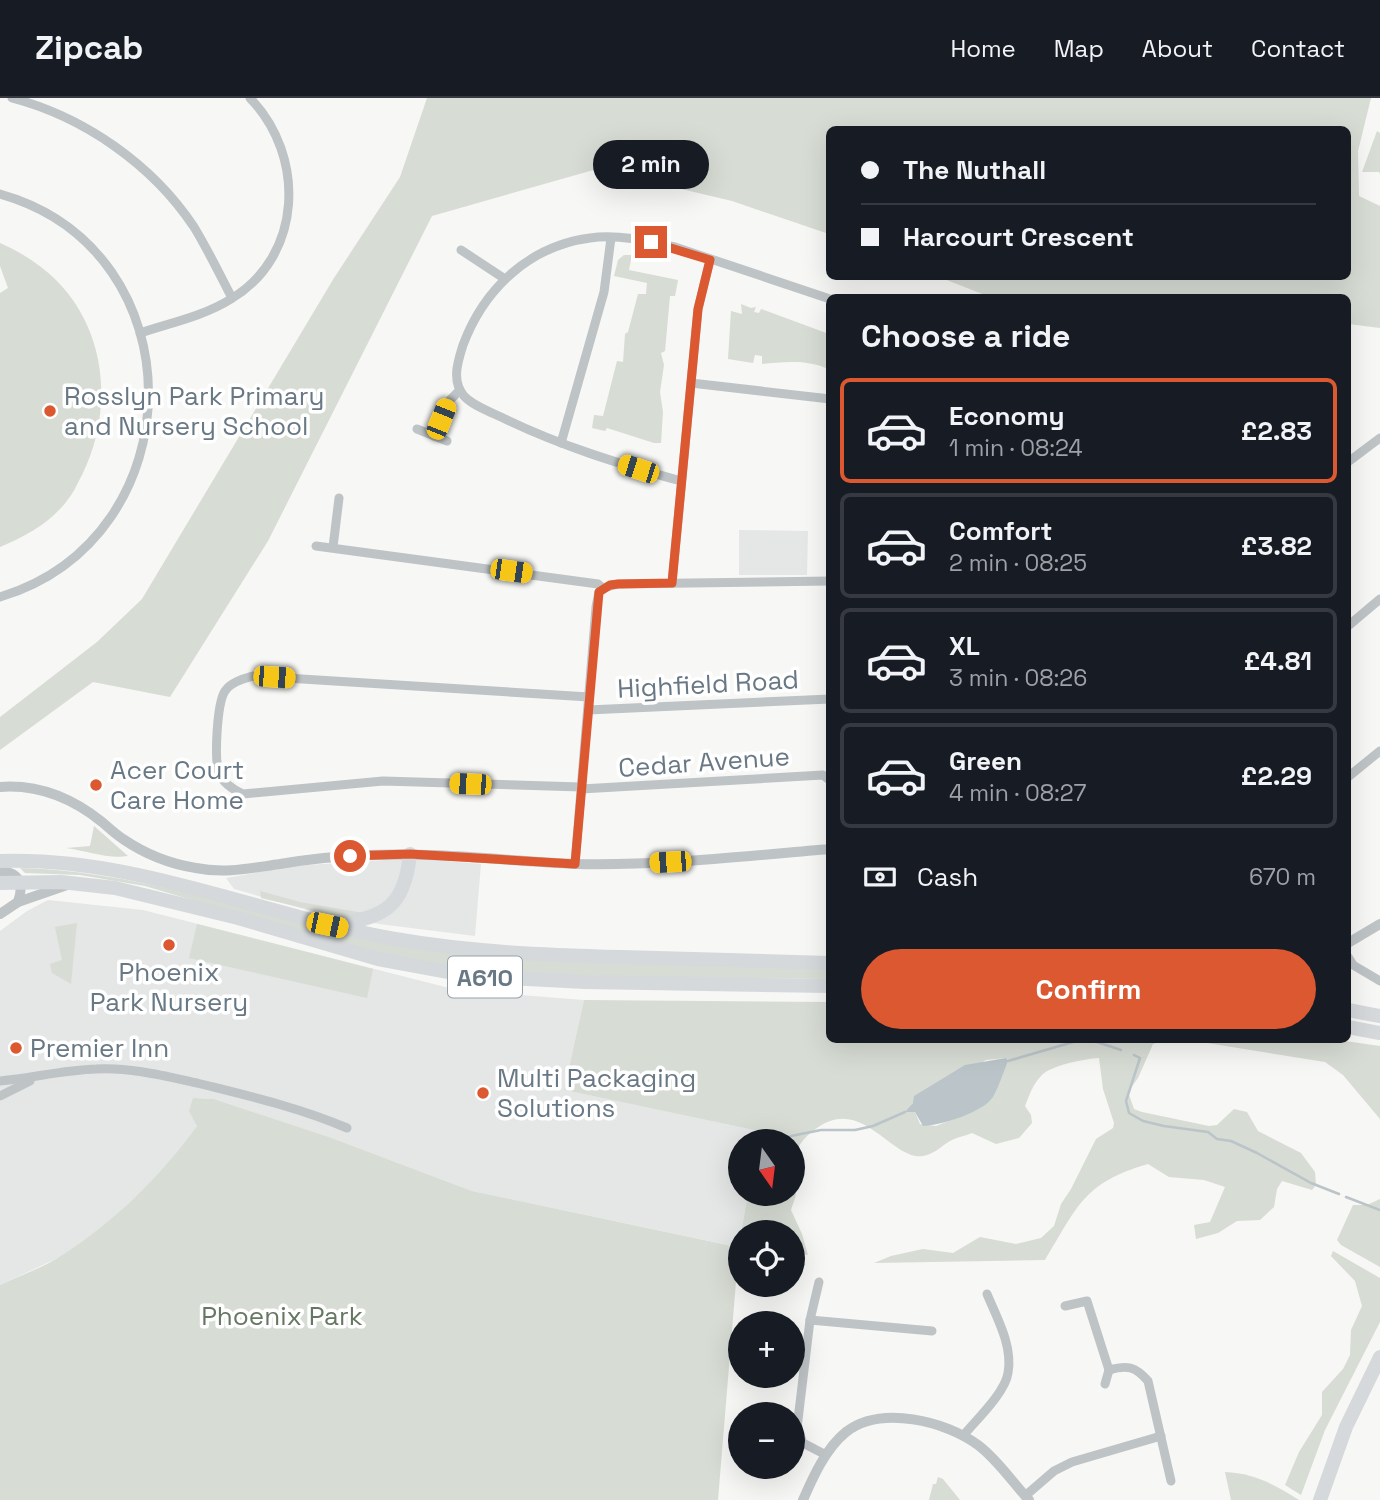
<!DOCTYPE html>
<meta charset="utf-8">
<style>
:root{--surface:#171b24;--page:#242831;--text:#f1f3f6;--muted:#9ea1a6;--line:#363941;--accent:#db5831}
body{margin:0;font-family:"Space Grotesk",sans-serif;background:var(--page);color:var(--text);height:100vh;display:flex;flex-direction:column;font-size:26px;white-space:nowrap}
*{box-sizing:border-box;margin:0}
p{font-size:23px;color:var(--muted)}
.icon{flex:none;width:38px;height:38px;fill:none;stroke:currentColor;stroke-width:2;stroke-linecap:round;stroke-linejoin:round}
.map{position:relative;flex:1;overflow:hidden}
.details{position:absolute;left:826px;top:196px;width:525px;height:749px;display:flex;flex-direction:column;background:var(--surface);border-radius:10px;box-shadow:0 7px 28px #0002}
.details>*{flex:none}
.top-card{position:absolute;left:826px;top:28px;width:525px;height:154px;border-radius:10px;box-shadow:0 7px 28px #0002;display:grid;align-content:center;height:154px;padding:0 35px;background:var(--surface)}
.needle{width:46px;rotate:166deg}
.tools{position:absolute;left:728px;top:1031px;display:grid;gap:14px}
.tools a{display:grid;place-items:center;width:77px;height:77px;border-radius:50%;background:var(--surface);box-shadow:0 7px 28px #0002;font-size:35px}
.end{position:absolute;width:32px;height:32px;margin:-16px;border:9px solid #db5831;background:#fff;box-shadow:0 0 0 4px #fff}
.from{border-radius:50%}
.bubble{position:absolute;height:49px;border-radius:24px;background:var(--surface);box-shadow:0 7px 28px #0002;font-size:23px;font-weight:700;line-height:49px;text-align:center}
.car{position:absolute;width:21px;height:42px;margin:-21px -10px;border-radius:9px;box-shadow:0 0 5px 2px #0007;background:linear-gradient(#f5c518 24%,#345 0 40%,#f5c518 0 76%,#345 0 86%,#f5c518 0)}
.top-card b{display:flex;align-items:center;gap:24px;height:66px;font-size:26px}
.top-card b+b{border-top:2px solid var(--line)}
.top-card i{width:18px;height:18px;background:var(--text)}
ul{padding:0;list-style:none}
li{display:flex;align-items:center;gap:21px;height:105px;margin:0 14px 10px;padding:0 21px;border:4px solid var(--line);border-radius:10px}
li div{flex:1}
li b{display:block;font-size:26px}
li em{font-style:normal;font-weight:700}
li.selected{border-color:var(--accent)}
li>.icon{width:63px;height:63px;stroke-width:1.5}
h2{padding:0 35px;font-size:32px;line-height:84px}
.pay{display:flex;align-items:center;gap:18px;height:77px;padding:0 35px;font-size:26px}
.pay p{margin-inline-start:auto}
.cta{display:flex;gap:14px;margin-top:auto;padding:14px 35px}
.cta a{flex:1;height:80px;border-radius:42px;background:var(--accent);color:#fff;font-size:28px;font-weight:700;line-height:80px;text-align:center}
header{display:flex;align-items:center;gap:42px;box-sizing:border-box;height:98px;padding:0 35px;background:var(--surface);border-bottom:2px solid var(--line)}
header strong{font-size:33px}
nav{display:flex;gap:38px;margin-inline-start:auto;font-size:24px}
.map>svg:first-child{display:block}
.built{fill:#e5e6e6}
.green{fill:#d7dcd4;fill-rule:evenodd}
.water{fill:#bac4c9}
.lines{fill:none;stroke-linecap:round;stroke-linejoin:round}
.stream{stroke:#bac4c9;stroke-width:2.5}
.minor{stroke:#bec3c6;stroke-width:9}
.tertiary{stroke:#bec3c6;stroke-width:10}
.primary{stroke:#d5d9dc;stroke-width:14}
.trunk{stroke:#d5d9dc;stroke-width:14}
.route{stroke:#db5831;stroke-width:9}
.poi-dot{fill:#db5831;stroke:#fff;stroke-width:2.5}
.labels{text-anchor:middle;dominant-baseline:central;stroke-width:7;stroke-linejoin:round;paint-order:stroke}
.shield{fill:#fff;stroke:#95a0a9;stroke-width:2}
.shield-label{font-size:24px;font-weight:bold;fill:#687884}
.poi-label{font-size:26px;fill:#687884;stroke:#fff;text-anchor:start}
.street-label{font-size:26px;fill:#687884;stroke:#fff}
.park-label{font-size:26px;fill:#667762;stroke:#fff}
</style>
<header>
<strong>Zipcab</strong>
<nav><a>Home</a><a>Map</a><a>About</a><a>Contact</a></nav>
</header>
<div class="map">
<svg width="1380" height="1402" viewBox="0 0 1380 1402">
<rect width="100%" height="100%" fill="#f7f7f5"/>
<g class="built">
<polygon points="739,432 808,433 807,477 739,477"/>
<polygon points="413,760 481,766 475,838 379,826 321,816 234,791 226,780 293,768"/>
<polygon points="48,802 143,812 457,892 584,902 564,992 760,1033 758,1043 740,1043 740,1096 748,1096 738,1149 472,1093 329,1039 214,1001 193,1000 197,1028 171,1065 139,1096 105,1127 62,1158 0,1187 0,833 27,813"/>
</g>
<g class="green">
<polygon points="427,0 1371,0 1358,53 1359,98 1380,108 1380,230 1348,226 1348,200 990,199 939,179 1348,178 1348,32 830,32 829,136 732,103 597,71 432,118 268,443 170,599 93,584 0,652 0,619 97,544 142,501 334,180 400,79"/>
<polygon points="1377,33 1380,35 1380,76 1379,74 1362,74"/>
<path d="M0 145C21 154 41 167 57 183 108 235 113 314 82 377 78 384 74 394 69 400 53 423 25 439 0 449V195L8 190 0 168Z"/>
<polygon points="624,157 632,157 629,172 678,182 675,198 670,198 665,253 661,255 664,267 660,294 663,314 661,345 654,345 607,330 605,333 592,330 594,317 603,318 617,263 623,264 625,236 628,234 638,196 646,196 647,185 614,178 618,162"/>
<path d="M741 206 751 210 756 209 754 214 759 215 761 211 829 236V272C811 261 782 264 762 266V258L755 257 753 265 728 261 731 213 742 216Z"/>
<path d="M94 728 128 758C107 761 87 753 66 750L90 748Z"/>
<path d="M20 770C144 773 261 819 381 845L829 870V881L540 878 453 871 340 846 145 788 80 777 25 775Z"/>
<polygon points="260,793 300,804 364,815 345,820 261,800"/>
<polygon points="77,825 71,886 52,875 50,866 62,862 55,829"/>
<polygon points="197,826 373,871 367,900 189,860"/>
<path d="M584 902 829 904 830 942H1338L1380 948V1021L1343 977 1325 964 1201 944 1166 942 1153 946 1138 980 1128 994 1134 1011 1142 1014 1209 1028 1217 1027 1234 1011 1247 1014 1258 1033 1301 1055 1315 1074 1316 1087 1312 1092 1282 1083 1277 1091 1274 1109 1260 1122 1237 1123 1218 1135 1196 1141 1194 1127 1210 1124 1225 1089 1204 1082 1169 1079 1148 1066C1083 1085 1078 1108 1045 1162L874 1165 891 1158 923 1151 953 1155 980 1139 1016 1146 1041 1140 1054 1128 1061 1106 1071 1091 1096 1041 1113 1030 1114 1025 1103 991 1099 960C1084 961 1051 967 1041 978 1033 986 1029 998 1025 1008L1031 1017 1032 1025 1019 1040 996 1046 972 1035C965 1038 958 1039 952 1042 942 1047 935 1056 923 1058 892 1063 862 997 817 1030 807 1037 797 1047 794 1059 791 1069 795 1081 796 1091 797 1098 793 1105 791 1112L802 1136 808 1157 793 1155V1134H741L748 1096H793V1043H758L759 1033 564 992ZM1006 960 1008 963 991 1002 966 1016 936 1028 920 1026 915 1014H906L913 1005 986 962Z"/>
<path d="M193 1000 214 1001 329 1039 472 1093 737 1149 740 1135 718 1402H0V1187C21 1177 45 1169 64 1156 116 1122 161 1078 197 1028L189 1013Z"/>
<polygon points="1380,1101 1380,1169 1341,1147 1337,1142 1353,1107 1367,1107"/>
<polygon points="1333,1153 1380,1180 1380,1224 1325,1332 1301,1397 1285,1387 1299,1354 1322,1317 1322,1294 1343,1271 1350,1257 1351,1232 1362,1208 1355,1183 1331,1158"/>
<path d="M1225 1374C1253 1375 1276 1387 1299 1402H1231Z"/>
<polygon points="938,1379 943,1381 960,1402 929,1402 933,1386 936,1386"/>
</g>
<path class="water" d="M1006 960 1008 963C1003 975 999 988 993 999 984 1014 939 1028 923 1028L915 1014H905L913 1005 914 998 965 967Z"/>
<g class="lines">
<g class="stream">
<polyline points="1134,957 1140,960 1126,1003 1129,1015 1143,1023 1164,1028 1208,1034 1217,1041 1231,1043 1257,1055 1311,1085 1339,1096"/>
<polyline points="1008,963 1080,942 1097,944 1121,952"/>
<polyline points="782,1043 791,1038 821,1032 855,1032 873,1028 905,1014"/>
<polyline points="1346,1099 1380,1112"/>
</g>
<g class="minor">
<path d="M12 0C84 19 152 66 194 129 208 152 220 177 232 200"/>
<path d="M0 96C199 152 197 439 0 499"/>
<polyline points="461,152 505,181"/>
<path d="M140 235C170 225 204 218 231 201 303 158 306 58 250 0"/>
<polyline points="691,285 830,301"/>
<polyline points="417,331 447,343"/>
<polyline points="434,338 448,304 460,292"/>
<polyline points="561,345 604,194 611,140"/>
<polyline points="1348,364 1380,340"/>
<path d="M681 383C619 366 558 347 501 319 489 313 473 308 464 298 451 283 458 263 463 247 484 191 529 148 590 140 618 136 648 143 675 149L830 201"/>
<polyline points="316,448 598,486 603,490"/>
<polyline points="333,449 339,400"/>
<polyline points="672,485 698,211 710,162"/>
<polyline points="603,490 618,486 830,483"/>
<polyline points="1348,528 1380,501"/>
<polyline points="588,612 830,601"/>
<polyline points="1348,679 1380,653"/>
<path d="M581 689 383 683 243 696C234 692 223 685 219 675 214 661 217 605 225 593 231 584 243 581 253 578L589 599"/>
<polyline points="581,691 823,677 828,681"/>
<polyline points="575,766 596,509 599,494 603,490"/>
<polyline points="1348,859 1353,867 1380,883"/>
<path d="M0 983C32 980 64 972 96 971 130 969 165 978 197 985 249 998 297 1009 347 1030"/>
<polyline points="0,998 30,983"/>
<polyline points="819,1184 810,1222 797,1330 803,1345 826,1357"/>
<polyline points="1065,1208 1087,1203 1109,1272 1105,1286"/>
<polyline points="810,1222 932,1233"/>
<path d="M1109 1272C1127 1267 1135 1268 1148 1283L1171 1383"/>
<path d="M963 1338C976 1322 1005 1295 1008 1275 1013 1248 997 1220 987 1196"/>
<polyline points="1025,1398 1054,1373 1072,1364 1161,1338"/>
</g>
<g class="tertiary">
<path d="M0 689C39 686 72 700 102 724 109 730 115 736 123 741 145 756 170 766 196 770 225 776 251 770 280 766 309 761 340 758 369 757 438 754 507 763 576 766 660 768 745 758 830 751"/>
<path d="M0 773C20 774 24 787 18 804"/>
<polyline points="0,816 18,804 67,787"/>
<polyline points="1348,845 1380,826"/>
<path d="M803 1402C813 1379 826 1350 846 1334 881 1307 946 1323 978 1347 998 1362 1012 1384 1029 1402"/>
</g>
<polyline class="primary" points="1320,1402 1346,1329 1380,1259"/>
<g class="trunk">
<path d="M0 763C135 758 264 818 395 841 470 854 546 857 622 859 691 861 760 863 830 865"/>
<polyline points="0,785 61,784 115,790 238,820 378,861 470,878 585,884 830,888"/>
<path d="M339 826C387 819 405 806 410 756"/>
<polyline points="1348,912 1380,918"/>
<polyline points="1348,929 1380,935"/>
</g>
</g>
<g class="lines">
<polyline class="route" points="350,758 410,756 575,766 599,494 610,487 618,486 672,485 698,211 710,162 651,144"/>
</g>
<g class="poi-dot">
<circle cx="50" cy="313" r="7"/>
<circle cx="96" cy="687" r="7"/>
<circle cx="169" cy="847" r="7"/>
<circle cx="16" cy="950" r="7"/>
<circle cx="483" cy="995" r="7"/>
</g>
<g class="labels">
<rect class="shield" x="448" y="858.5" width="74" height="41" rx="5"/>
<g class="shield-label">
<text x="485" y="879">A610</text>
</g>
<g class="poi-label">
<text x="64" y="298">Rosslyn Park Primary<tspan x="64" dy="30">and Nursery School</tspan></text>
<text x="110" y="672">Acer Court<tspan x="110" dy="30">Care Home</tspan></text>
<text x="169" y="874" text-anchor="middle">Phoenix<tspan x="169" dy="30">Park Nursery</tspan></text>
<text x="30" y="950">Premier Inn</text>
<text x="497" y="980">Multi Packaging<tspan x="497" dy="30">Solutions</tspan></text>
</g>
<g class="street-label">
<text transform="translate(708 586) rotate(-3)">Highfield Road</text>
<text transform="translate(704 664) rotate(-4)">Cedar Avenue</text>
</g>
<g class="park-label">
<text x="282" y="1218">Phoenix Park</text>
</g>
</g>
</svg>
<div class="tools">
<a><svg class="needle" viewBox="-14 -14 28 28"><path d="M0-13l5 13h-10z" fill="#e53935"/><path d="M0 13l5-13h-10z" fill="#9ea1a6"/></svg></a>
<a><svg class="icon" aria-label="locate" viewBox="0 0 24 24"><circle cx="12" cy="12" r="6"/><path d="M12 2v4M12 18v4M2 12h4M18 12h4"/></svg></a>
<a>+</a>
<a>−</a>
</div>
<i class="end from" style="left:350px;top:758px"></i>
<i class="end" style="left:651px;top:144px"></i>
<div class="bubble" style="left:593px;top:42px;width:116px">2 min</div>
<i class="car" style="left:441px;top:321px;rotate:22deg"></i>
<i class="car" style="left:638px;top:371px;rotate:288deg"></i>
<i class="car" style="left:511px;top:473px;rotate:98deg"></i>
<i class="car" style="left:274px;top:579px;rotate:94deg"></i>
<i class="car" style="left:470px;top:686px;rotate:272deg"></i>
<i class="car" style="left:670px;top:764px;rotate:267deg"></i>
<i class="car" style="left:327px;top:827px;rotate:102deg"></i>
<div class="top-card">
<b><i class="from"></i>The Nuthall</b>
<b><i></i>Harcourt Crescent</b>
</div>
<section class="details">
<h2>Choose a ride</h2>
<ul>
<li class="selected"><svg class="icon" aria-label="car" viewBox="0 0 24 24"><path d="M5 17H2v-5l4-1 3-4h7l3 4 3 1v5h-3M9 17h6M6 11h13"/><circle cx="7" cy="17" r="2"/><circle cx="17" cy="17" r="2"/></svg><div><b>Economy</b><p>1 min · 08:24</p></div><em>£2.83</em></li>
<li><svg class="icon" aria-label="car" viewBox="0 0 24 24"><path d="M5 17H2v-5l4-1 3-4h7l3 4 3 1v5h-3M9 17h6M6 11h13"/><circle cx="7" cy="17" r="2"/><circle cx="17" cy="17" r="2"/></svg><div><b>Comfort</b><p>2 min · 08:25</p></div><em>£3.82</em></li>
<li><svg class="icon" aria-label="car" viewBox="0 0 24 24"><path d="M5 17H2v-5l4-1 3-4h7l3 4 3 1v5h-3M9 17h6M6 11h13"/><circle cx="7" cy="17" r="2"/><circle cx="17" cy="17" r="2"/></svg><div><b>XL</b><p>3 min · 08:26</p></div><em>£4.81</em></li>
<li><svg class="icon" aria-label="car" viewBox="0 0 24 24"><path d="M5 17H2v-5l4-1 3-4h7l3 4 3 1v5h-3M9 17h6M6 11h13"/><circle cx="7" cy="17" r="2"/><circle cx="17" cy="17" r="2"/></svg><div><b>Green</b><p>4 min · 08:27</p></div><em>£2.29</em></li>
</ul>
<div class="pay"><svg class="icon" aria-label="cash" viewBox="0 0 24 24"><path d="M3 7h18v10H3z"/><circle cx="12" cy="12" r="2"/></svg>Cash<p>670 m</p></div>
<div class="cta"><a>Confirm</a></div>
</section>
</div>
